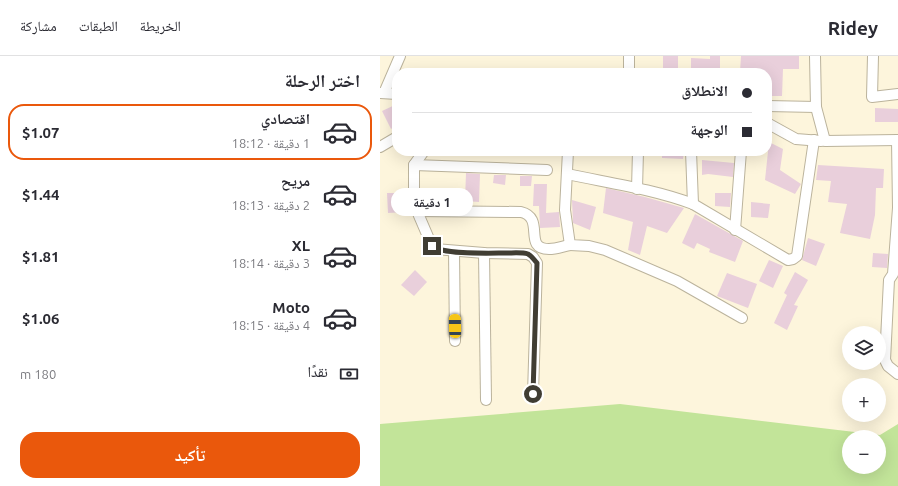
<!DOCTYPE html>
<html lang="ar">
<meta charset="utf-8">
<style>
:root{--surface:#fff;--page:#f7f7f7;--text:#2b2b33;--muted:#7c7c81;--line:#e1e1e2;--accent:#ea580c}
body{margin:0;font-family:Ubuntu,"Noto Naskh Arabic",sans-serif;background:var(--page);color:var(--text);direction:rtl;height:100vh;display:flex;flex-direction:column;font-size:15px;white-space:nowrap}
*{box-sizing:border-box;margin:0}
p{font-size:13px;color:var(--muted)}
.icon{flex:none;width:22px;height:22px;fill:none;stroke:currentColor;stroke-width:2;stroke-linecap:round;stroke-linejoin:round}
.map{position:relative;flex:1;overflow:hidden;direction:ltr}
.panel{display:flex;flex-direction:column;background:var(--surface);width:380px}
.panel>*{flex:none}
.banner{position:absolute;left:12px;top:12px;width:380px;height:88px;border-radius:16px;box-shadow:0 4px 16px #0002;direction:rtl;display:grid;align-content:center;height:88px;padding:0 20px;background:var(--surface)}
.fabs{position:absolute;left:462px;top:270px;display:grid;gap:8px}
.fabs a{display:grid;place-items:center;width:44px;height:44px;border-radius:50%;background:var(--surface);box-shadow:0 4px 16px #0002;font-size:20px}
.end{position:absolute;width:18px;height:18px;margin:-9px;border:5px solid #403d33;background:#fff;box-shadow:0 0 0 2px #fff}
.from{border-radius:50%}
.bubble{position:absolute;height:28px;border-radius:14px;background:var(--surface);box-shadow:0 4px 16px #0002;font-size:13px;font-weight:700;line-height:28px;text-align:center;direction:rtl}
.car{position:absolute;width:12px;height:24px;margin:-12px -6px;border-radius:5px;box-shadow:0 0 3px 1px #0007;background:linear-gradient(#f5c518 24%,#345 0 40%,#f5c518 0 76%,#345 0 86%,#f5c518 0)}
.banner b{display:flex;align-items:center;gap:14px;height:38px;font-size:15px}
.banner b+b{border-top:1px solid var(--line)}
.banner i{width:10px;height:10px;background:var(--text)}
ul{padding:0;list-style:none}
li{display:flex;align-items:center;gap:12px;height:56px;margin:0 8px 6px;padding:0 12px;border:2px solid transparent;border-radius:16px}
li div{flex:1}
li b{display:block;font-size:15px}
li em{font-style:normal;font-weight:700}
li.active{border-color:var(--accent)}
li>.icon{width:36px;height:36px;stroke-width:1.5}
h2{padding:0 20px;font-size:18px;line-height:48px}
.pay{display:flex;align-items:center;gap:10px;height:44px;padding:0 20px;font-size:15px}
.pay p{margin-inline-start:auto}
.action{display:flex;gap:8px;margin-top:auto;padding:8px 20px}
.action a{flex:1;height:46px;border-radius:16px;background:var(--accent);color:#fff;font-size:16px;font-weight:700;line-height:46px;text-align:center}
header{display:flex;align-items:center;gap:24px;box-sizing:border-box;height:56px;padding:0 20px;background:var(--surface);border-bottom:1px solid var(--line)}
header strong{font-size:19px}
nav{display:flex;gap:22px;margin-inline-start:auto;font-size:14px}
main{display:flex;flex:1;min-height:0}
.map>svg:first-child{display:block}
.green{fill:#c2e499;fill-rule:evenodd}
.building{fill:#e9cfdb}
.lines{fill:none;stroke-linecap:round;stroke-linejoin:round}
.minor-casing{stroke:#bbb39c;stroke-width:12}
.minor{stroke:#fff;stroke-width:10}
.route{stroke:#403d33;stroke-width:5}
</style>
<header>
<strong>Ridey</strong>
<nav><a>الخريطة</a><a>الطبقات</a><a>مشاركة</a></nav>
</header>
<main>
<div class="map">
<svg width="518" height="430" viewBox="0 0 518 430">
<rect width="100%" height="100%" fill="#fdf5dc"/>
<path class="green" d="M240 348 500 379 518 368V430H0V368ZM469 381H499V411H469Z"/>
<g class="building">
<polygon points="283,0 298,0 298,15 283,16"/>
<polygon points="330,0 340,0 340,17 311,17 311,2 330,3"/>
<polygon points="361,0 419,0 419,13 403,13 402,40 390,40 387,39 387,17 360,16"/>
<polygon points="17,48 17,69 11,73 2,55"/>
<polygon points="495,52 518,53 518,66 495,66"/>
<polygon points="389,86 403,93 400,114 421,128 415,138 385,124"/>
<polygon points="282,95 304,95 303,103 282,102"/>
<polygon points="322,104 354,107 353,121 328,118 322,119"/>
<polygon points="438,109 504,113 503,132 496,132 495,159 490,183 460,177 467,148 448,146 451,125 436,124"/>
<polygon points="86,117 100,118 99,146 85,145"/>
<polygon points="114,119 126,119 125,129 113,127"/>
<polygon points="140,120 152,120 151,130 140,130"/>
<polygon points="154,128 167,128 166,157 179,156 180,171 160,172 159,150 153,150"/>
<polygon points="226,132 265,141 304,152 287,177 267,170 260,199 248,194 253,166 223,157"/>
<polygon points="7,137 25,137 26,156 8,157"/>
<polygon points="335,137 351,137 350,151 335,150"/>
<polygon points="192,144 216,151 210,174 193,167"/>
<polygon points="371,146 390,148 388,162 371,161"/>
<polygon points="315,158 363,185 355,206 329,196 330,193 317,187 314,193 302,187"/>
<polygon points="428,182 445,188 436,210 422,204"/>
<polygon points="493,197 508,198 507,212 492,211"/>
<polygon points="389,204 403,210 393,232 379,225"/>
<polygon points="35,214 47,226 34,240 21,229"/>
<polygon points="415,216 428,224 414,249 418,250 407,274 394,267 407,239 404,237"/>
<polygon points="347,217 377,228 368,252 337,240"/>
</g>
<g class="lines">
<g class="minor-casing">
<g id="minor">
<polyline points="435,0 436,51 445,85 518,84"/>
<polyline points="493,0 492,41 518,38"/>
<polyline points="249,17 249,0"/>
<polyline points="0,37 17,38"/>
<polyline points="4,37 20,0"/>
<polyline points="387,50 436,51"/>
<polyline points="387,67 416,83 441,85"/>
<polyline points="517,84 518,152 513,218 509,224 505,304 508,310 518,318"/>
<polyline points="0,91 17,81"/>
<path d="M44 95 34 109V143L37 155 141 156C166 162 142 193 169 193 176 193 184 190 190 189"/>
<polyline points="188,95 185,154 190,189 209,190 225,194 297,225 362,262"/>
<polyline points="311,95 313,148"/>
<polyline points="34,109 167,114"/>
<path d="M187 118C229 127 273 133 313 148L408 204 413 203 417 200 434 84"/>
<polyline points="257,133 258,95"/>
<polyline points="37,155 52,190 55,193 104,197 148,198 153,201 157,207 153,338"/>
<polyline points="355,174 361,95"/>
<polyline points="74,195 75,285"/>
<polyline points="104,197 106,344"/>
</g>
</g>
<use href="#minor" class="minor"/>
</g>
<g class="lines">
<path class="route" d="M52 190C63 199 111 197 126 197 133 197 142 196 148 198 152 200 154 204 157 207L153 338"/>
</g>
</svg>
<div class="fabs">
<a><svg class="icon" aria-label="layers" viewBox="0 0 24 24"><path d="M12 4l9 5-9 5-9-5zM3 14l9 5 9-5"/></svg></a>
<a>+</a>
<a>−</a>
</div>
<i class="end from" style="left:153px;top:338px"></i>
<i class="end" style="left:52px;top:190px"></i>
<div class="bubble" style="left:11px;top:132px;width:82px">1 دقيقة</div>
<i class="car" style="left:75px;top:270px;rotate:359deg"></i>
<div class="banner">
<b><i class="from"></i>الانطلاق</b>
<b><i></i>الوجهة</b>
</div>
</div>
<section class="panel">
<h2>اختر الرحلة</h2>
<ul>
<li class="active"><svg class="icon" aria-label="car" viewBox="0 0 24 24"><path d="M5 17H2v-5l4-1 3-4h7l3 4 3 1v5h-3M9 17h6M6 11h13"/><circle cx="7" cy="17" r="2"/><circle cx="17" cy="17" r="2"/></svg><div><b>اقتصادي</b><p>1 دقيقة · 18:12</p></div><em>$1.07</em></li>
<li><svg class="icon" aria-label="car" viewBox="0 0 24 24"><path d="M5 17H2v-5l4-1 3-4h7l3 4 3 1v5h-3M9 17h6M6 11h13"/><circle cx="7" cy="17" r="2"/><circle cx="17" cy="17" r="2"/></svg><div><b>مريح</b><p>2 دقيقة · 18:13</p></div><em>$1.44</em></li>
<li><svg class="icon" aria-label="car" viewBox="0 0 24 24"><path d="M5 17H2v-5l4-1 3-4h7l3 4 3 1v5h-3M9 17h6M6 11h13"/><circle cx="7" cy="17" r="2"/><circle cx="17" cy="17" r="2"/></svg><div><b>XL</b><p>3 دقيقة · 18:14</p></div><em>$1.81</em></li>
<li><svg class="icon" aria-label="car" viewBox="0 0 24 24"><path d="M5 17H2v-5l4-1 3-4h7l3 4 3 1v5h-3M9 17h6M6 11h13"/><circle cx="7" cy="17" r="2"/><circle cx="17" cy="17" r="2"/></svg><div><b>Moto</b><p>4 دقيقة · 18:15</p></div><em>$1.06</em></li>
</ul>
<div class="pay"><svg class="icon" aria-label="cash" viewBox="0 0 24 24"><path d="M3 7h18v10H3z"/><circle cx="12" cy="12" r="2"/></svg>نقدًا<p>180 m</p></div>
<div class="action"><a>تأكيد</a></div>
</section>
</main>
